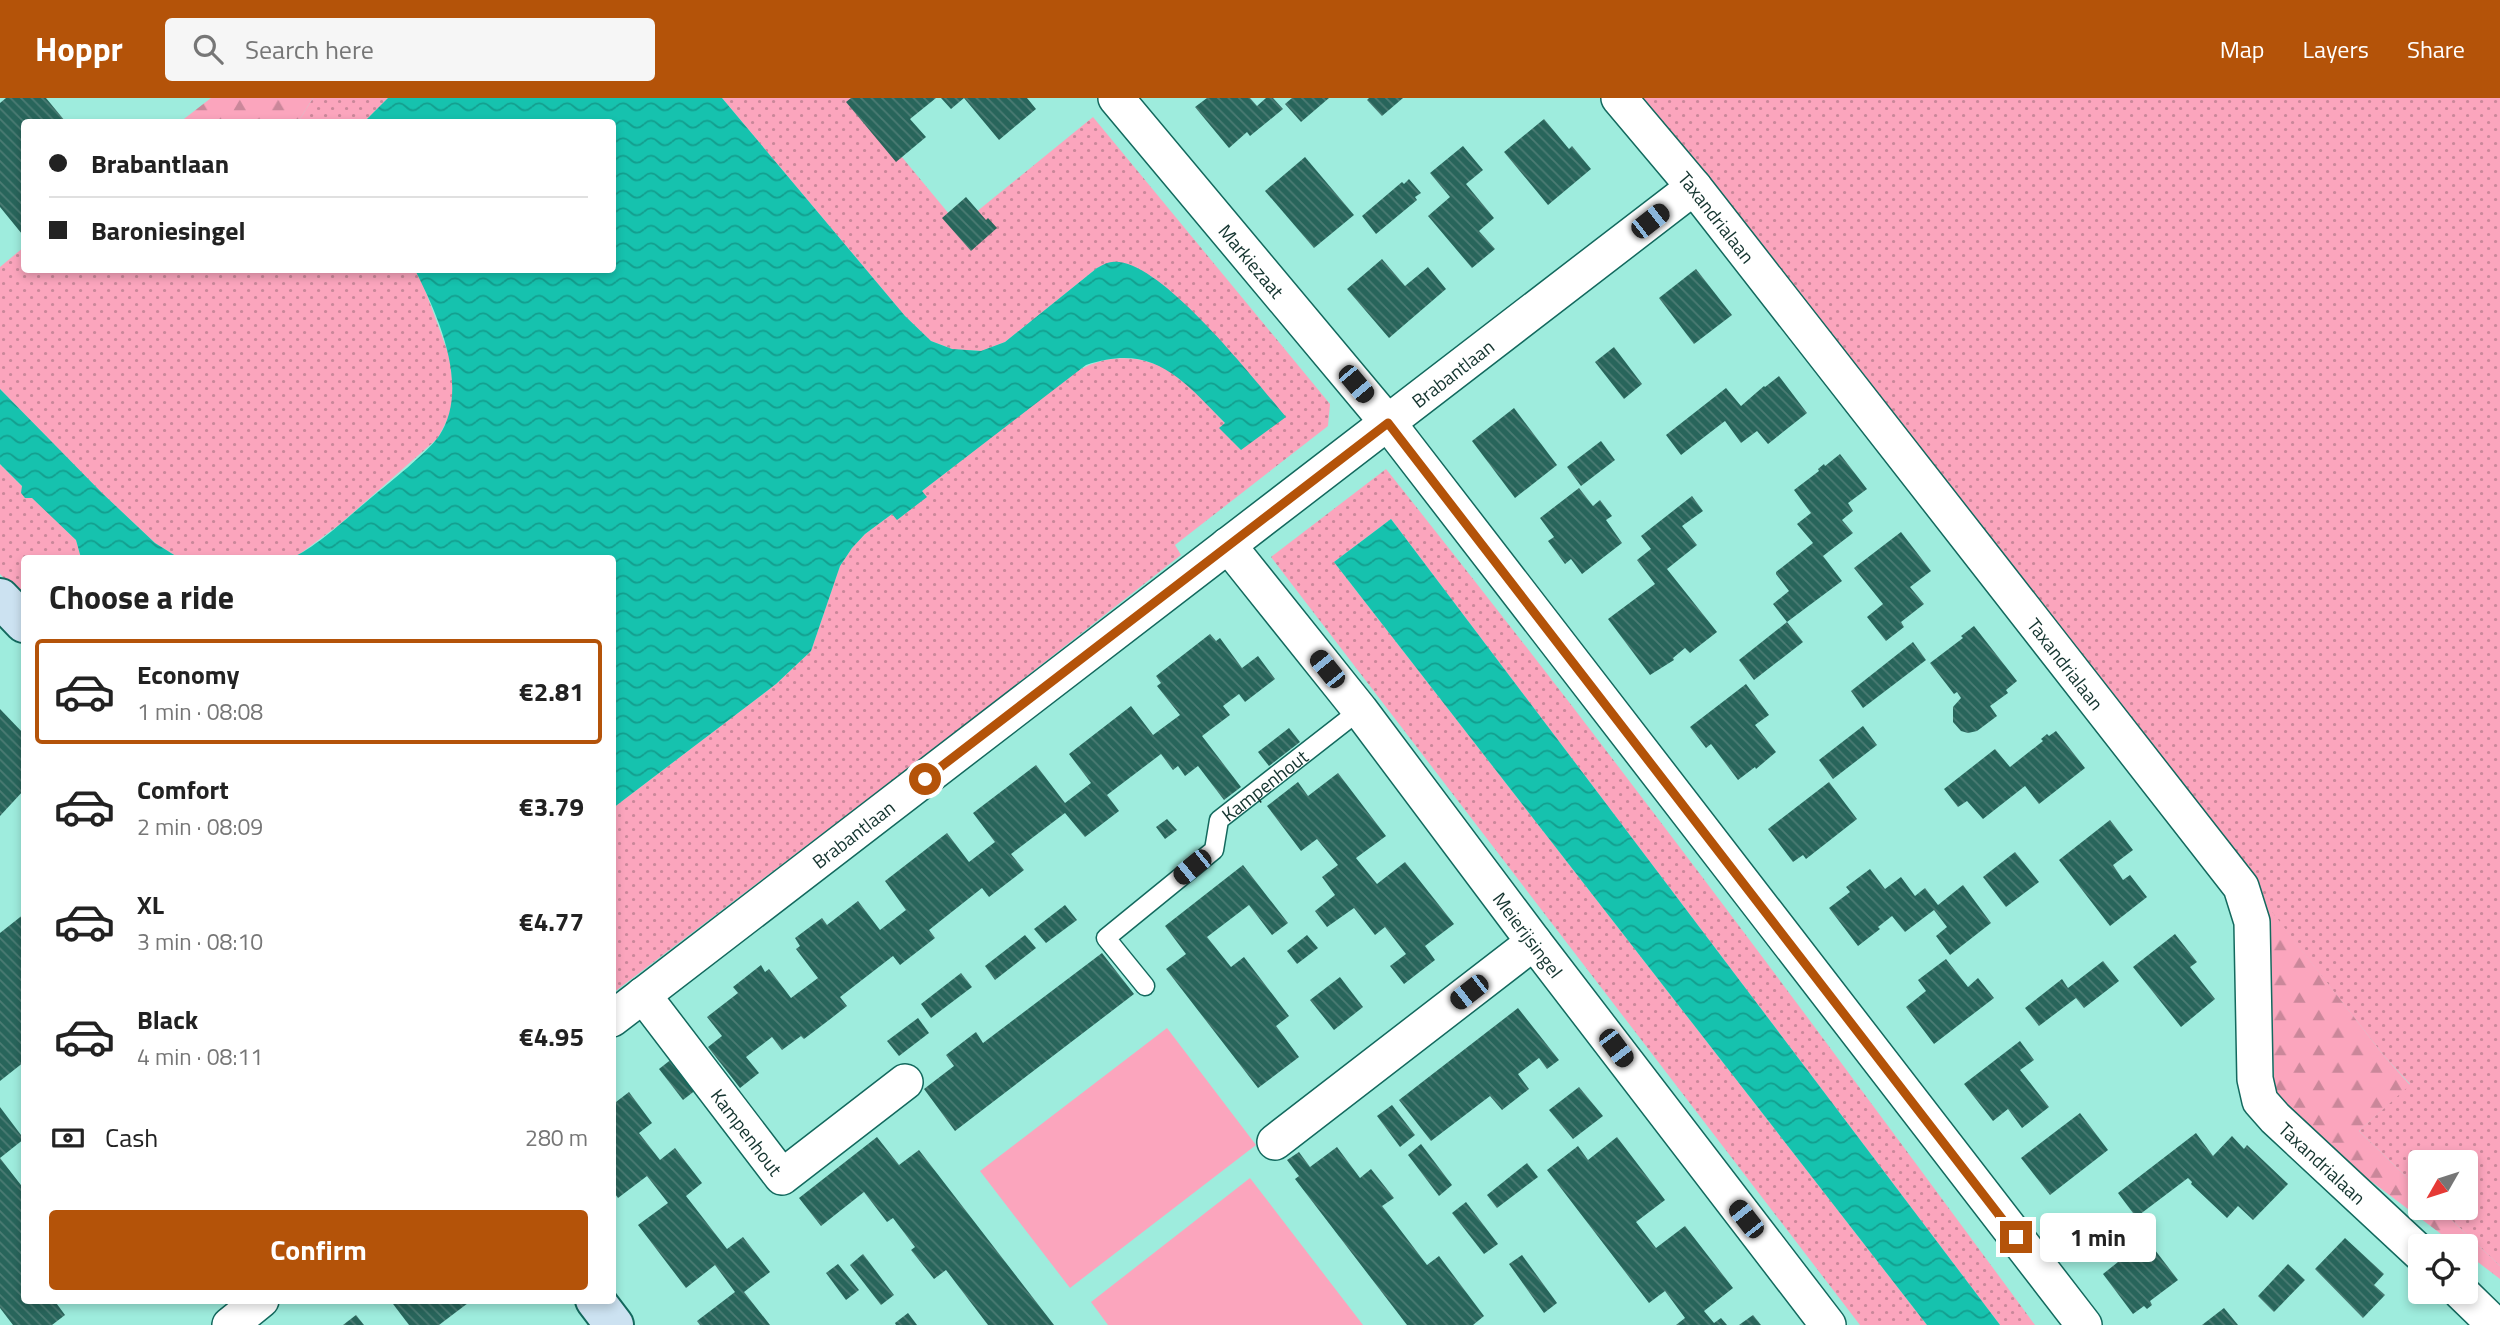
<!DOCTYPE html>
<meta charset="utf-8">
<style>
:root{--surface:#fff;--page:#f6f6f6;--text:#222;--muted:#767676;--line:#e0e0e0;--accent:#b45309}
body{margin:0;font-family:"Titillium Web",sans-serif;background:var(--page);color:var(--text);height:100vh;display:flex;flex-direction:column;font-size:26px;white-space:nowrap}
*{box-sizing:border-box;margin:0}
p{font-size:23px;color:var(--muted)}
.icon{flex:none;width:38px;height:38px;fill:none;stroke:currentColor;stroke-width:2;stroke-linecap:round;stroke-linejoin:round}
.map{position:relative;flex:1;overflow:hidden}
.details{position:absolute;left:21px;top:457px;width:595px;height:749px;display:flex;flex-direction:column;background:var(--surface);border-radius:7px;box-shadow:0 4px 10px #0003}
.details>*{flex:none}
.guide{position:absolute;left:21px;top:21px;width:595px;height:154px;border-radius:7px;box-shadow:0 4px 10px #0003;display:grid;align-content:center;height:154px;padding:0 28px;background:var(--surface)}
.needle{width:46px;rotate:231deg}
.tools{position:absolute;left:2408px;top:1052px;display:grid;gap:14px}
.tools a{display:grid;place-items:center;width:70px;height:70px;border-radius:7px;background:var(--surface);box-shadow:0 4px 10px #0003;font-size:35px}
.end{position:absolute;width:32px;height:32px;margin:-16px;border:9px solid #b45309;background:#fff;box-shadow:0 0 0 4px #fff}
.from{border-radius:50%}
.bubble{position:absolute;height:49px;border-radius:7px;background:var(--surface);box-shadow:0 4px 10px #0003;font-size:23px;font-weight:700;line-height:49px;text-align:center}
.car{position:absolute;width:21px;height:42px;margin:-21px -10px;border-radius:9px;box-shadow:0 0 5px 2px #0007;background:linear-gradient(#222 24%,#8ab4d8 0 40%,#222 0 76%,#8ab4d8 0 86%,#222 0)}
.guide b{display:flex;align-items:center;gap:24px;height:66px;font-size:26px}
.guide b+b{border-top:2px solid var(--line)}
.guide i{width:18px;height:18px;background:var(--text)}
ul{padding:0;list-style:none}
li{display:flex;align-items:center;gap:21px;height:105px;margin:0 14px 10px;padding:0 14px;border:4px solid transparent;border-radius:7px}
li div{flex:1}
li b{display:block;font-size:26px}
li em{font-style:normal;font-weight:700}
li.on{border-color:var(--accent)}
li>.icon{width:63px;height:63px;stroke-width:1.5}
h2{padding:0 28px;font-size:32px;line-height:84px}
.pay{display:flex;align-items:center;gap:18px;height:77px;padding:0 28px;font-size:26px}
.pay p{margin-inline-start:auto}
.primary-button{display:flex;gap:14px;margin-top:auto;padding:14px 28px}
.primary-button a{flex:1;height:80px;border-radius:7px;background:var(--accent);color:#fff;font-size:28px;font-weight:700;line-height:80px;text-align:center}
header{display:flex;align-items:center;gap:42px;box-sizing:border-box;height:98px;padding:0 35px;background:var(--accent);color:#fff}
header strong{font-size:33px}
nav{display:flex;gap:38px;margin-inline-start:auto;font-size:24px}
.search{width:490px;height:63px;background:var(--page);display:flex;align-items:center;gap:18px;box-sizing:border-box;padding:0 24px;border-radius:7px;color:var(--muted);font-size:26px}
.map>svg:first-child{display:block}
.grass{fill:url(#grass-dots)}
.forest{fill:url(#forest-firs)}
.park{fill:#fba5bd}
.water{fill:url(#water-waves)}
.building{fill:url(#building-back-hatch)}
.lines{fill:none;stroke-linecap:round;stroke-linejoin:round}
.lane-casing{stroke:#13695e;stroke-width:21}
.street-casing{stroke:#13695e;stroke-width:38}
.secondary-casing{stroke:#13695e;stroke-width:42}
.lane{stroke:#fff;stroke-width:18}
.street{stroke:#fff;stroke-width:35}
.secondary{stroke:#cce2f1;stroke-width:38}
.route{stroke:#b45309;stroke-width:9}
.labels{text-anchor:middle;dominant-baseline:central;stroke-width:7;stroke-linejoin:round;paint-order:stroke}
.street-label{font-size:19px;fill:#14342f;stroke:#9eecdd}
</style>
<header>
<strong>Hoppr</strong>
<div class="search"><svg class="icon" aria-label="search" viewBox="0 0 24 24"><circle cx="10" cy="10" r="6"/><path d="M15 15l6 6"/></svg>Search here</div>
<nav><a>Map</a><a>Layers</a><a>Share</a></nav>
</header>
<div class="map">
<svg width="2500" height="1227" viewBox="0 0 2500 1227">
<defs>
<pattern id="grass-dots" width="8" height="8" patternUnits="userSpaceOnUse" patternTransform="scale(1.75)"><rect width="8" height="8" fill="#fba5bd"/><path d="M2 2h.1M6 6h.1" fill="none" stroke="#ca879a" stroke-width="1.8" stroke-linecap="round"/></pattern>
<pattern id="forest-firs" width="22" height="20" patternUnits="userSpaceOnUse" patternTransform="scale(1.75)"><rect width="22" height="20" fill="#fba5bd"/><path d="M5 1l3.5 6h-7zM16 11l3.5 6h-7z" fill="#ca879a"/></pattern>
<pattern id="water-waves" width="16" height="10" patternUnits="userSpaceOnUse" patternTransform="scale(1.75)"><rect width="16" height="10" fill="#16c2ae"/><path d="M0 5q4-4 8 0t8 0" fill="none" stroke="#139e8e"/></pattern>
<pattern id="building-back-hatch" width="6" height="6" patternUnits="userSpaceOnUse" patternTransform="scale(1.75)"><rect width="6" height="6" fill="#28655b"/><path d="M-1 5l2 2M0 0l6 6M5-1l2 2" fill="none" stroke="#4c7c74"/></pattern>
</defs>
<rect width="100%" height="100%" fill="#9eecdd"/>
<g class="grass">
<polygon points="313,0 388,0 364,24 298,24"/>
<path d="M722 0H853L959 128 1093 19 1330 306 1328 328 1175 447 1181 457 953 636 613 895V710L776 586 811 553 840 468 852 450 865 436 892 416 898 421 926 399 922 393 1071 277C1105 254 1144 255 1178 278 1196 290 1210 310 1225 325L1220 330 1241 352 1138 170 1112 164 1097 170 1005 244 981 253 952 251 931 243 905 218Z"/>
<polygon points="1635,0 2500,0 2500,1168 2439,1110 2466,1110 2466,1064 2420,1064 2420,1092 2359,1033 2410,986 2385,959"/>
<polygon points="24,149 24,172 415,172 424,189 451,263 453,301 449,318 438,340 340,426 297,458 291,460 179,460 155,445 102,395 0,291 0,169"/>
<polygon points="0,366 76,442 81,460 24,460 24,501 0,476"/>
<path d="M1386 371C1610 651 1823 939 2035 1227H2000L1391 421 1334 464 1927 1227H1860L1271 459Z"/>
</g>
<g class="forest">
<polygon points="211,0 313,0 298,24 180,24"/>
<polygon points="2259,797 2385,959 2410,987 2359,1033 2420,1092 2420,1110 2439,1110 2500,1168 2500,1181 2466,1155 2466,1148 2457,1148 2323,1047 2275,997 2266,829"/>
</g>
<g class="park">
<polygon points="1167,930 1256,1047 1070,1190 980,1073"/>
<polygon points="1250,1080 1363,1227 1108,1227 1091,1204"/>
</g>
<g class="water">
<path d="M388 0H722L905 218 931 243 952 251 981 253 1005 244 1097 170C1101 168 1107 164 1112 164 1159 158 1256 284 1286 319L1241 352 1219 330 1225 325C1182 281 1153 244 1086 267L922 393 927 399 897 422 892 416 865 436 852 450 840 468 811 553 776 586 613 710 612 460H291C316 450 350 417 372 399 389 385 427 355 439 338 471 290 438 217 415 172H612V24H364Z"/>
<polygon points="0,291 102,395 155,445 179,460 81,460 76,442 32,400 25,400 21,395 22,388 0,366"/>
<polygon points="1391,421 2000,1227 1927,1227 1334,464"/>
</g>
<g class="building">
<polygon points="6,0 46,0 65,23 24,24 24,135 22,136 0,109 0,5"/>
<polygon points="851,0 936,0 910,21 926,39 896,64 846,4"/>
<polygon points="941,0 1027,0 1036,11 999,42 964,0 951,11"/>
<polygon points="1207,0 1250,0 1257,8 1266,0 1273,0 1283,11 1250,38 1247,34 1229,50 1195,9"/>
<polygon points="1292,0 1329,0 1301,24 1285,6"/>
<polygon points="1369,0 1403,0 1382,18 1367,2"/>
<polygon points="1544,21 1569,51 1572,48 1591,71 1548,107 1504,54"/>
<polygon points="1463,48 1483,72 1466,86 1494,120 1479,133 1495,151 1472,170 1428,118 1450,99 1430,75"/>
<polygon points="1305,59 1354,117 1314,150 1265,93"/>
<polygon points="1409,81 1421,95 1415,99 1417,102 1376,136 1362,118 1402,84 1404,86"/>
<polygon points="966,99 986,122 988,120 997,130 971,153 942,120"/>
<polygon points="1382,161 1405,188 1428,169 1446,191 1389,240 1347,191"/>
<polygon points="1696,171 1732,217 1694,246 1659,200"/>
<polygon points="1614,249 1642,286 1624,301 1595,264"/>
<polygon points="1779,278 1807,315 1768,346 1757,333 1741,345 1725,323 1681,357 1666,337 1726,290 1741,308 1764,288 1765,289"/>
<polygon points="1514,310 1557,367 1515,400 1472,343"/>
<polygon points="1601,343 1615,362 1581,388 1567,369"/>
<polygon points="1840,356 1867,391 1848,405 1853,413 1842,422 1853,435 1823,458 1842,483 1787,524 1773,506 1789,493 1776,476 1776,474 1813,445 1797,426 1811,415 1794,392 1819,373 1818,371 1824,366 1825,368"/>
<polygon points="1579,390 1593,408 1600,402 1612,418 1606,422 1622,445 1582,476 1571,461 1565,466 1548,443 1554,439 1540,420"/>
<polygon points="1692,398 1703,413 1682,428 1697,447 1667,471 1717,534 1690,555 1685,550 1673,560 1674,562 1650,577 1608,521 1655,486 1637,462 1651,451 1641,438"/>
<polygon points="1901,434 1931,473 1910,489 1924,506 1901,524 1904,529 1886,543 1867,519 1883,506 1854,470"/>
<polygon points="1787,524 1803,544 1754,582 1739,562"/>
<polygon points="1974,528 2017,583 2006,592 2008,595 1990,608 1997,618 1977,633 1968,635 1961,633 1953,624 1953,609 1961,600 1957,594 1954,596 1930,565 1963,540 1961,538"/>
<polygon points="1210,536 1216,543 1220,540 1242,570 1258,558 1275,581 1245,604 1239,596 1223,608 1230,617 1202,638 1241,689 1224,702 1198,668 1185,678 1178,668 1173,672 1161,656 1107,697 1119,713 1085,739 1065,715 1011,756 1024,772 989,799 982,790 929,832 935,840 900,867 893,858 840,899 847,908 829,922 804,941 801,938 782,952 772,939 746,959 759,975 740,990 708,949 722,938 707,919 738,895 733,889 761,867 765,874 769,871 791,900 818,880 796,851 800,848 795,840 822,820 827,827 858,803 880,832 906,812 885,783 947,735 969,764 995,744 973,715 1036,667 1065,705 1091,685 1069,656 1131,608 1153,637 1180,617 1157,588 1161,585 1156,578"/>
<polygon points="1913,544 1926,562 1863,610 1851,593"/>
<polygon points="1746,586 1769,617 1755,627 1776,654 1756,671 1755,669 1738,682 1711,646 1706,650 1690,629"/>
<polygon points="0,611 24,636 24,692 0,718"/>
<polygon points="1863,628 1877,647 1833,681 1819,662"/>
<polygon points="1289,630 1300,644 1269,668 1258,654"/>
<polygon points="2056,633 2085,670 2039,706 2025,688 1983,721 1967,703 1958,709 1944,691 1995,651 2010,669 2043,643 2041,641 2047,636 2049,638"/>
<polygon points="1338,675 1386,738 1356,760 1377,786 1405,764 1454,826 1425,848 1435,862 1404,886 1390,868 1406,856 1385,829 1375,837 1354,810 1327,829 1315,813 1335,797 1322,779 1338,767 1317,741 1301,753 1267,708 1298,684 1308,698"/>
<polygon points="1829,684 1857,721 1806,761 1803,757 1793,764 1768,731"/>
<polygon points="1167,721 1177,732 1165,741 1156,729"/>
<polygon points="2110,722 2133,752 2113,767 2123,782 2130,777 2147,799 2110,828 2059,762"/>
<polygon points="2015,754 2039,784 2006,809 1983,779"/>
<polygon points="1243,767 1288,825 1272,837 1249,807 1207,839 1231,869 1244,859 1289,918 1276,928 1299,959 1258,990 1166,871 1186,856 1165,828"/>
<polygon points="1870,771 1885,791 1901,779 1915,798 1925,790 1938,807 1963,787 1991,825 1950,857 1936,838 1947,829 1934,812 1905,834 1892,818 1878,829 1880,831 1858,848 1829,810 1850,794 1846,789"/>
<polygon points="1065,807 1077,822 1046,845 1034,831"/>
<polygon points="24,816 24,964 0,983 0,835"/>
<polygon points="2175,836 2197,864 2190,869 2215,901 2181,929 2133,869"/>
<polygon points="1025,837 1036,850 995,882 985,868"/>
<polygon points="1307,837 1318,850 1297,866 1287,853"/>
<polygon points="1102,855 1134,896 955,1033 924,991 954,968 946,957 976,934 983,945"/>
<polygon points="1946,861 1968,889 1978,880 1994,900 1934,946 1906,909 1926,893 1918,882"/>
<polygon points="2103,863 2119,883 2084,910 2076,900 2039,928 2025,910 2062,881 2068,890"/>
<polygon points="961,875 972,889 931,920 921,906"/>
<polygon points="1340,879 1363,909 1334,932 1310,902"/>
<polygon points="1518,910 1559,962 1547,971 1539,960 1518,976 1529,991 1502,1012 1490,998 1431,1043 1399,1002"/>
<polygon points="918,920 929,935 899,958 887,943"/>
<polygon points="2020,943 2034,962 2020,972 2049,1009 2022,1030 2008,1011 1993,1023 1964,986"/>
<polygon points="673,960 697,991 683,1002 659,971"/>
<polygon points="1579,989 1603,1018 1573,1041 1549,1012"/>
<polygon points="629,994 652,1025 639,1035 660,1062 675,1050 702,1085 686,1098 727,1151 743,1139 770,1174 744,1194 770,1227 700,1227 697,1223 735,1194 715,1167 686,1190 638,1127 668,1105 647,1078 618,1100 612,1092 612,1000 616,1004"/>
<polygon points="1392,1007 1415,1037 1400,1049 1377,1018"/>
<polygon points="0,1009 24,1041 0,1060 24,1091 24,1202 54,1202 65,1217 52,1227 13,1227 0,1210"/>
<polygon points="2080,1015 2108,1052 2050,1097 2021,1060"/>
<polygon points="2196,1035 2213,1058 2232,1038 2244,1051 2247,1047 2288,1086 2253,1122 2238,1108 2227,1120 2191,1086 2192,1084 2188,1080 2139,1117 2152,1134 2145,1139 2178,1182 2150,1203 2152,1207 2147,1211 2144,1208 2133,1216 2103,1176 2118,1164 2103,1144 2136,1119 2118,1095"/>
<polygon points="877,1039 899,1067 919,1052 1054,1227 988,1227 946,1172 934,1181 911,1152 915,1149 893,1120 887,1124 864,1094 821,1128 799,1100"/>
<polygon points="1617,1039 1665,1102 1636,1124 1656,1150 1685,1128 1733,1190 1704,1213 1714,1225 1721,1220 1727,1227 1676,1227 1685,1220 1665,1193 1649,1205 1547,1072 1578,1048 1588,1062"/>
<polygon points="1421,1046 1452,1087 1439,1098 1408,1057"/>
<polygon points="1337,1049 1360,1080 1371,1071 1394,1100 1382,1108 1405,1138 1427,1167 1439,1158 1484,1218 1473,1227 1407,1227 1295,1081 1299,1078 1287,1062 1299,1054 1310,1069"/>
<polygon points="1527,1065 1538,1079 1497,1110 1487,1097"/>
<polygon points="1466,1104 1498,1146 1484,1156 1452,1115"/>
<polygon points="2345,1140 2384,1176 2374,1187 2385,1197 2363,1220 2315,1171"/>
<polygon points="863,1156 894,1197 881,1207 850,1167"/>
<polygon points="1522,1157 1557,1205 1544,1215 1509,1166"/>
<polygon points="838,1166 859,1192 846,1202 826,1175"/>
<polygon points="2288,1166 2305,1182 2274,1214 2258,1198"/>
<polygon points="390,1202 472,1202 439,1227 409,1227"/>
<polygon points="2224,1210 2238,1227 2202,1227"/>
<polygon points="908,1215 917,1227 896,1227 895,1225"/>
<polygon points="356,1217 364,1227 343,1227"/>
<polygon points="1753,1217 1761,1227 1739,1227"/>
</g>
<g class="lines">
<g class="lane-casing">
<g id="lane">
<path id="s1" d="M1145 888 1106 840 1214 752 1219 722 1360 612"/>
</g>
</g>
<g class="street-casing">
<g id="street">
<path id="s2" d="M1116 0 1388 325 2084 1227"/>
<path id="s3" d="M1619 0 1694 89 2241 789 2252 824 2255 981 2260 1003 2275 1020 2420 1155"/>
<path id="s4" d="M1228 447 1360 612 1534 844 1828 1227"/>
<path id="s5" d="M643 897 782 1079 905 984"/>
<path id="s6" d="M612 921 1694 89"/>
<polyline points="1275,1044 1534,844"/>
<polyline points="2461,1194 2495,1227"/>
<polyline points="230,1227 261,1202"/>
</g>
</g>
<g class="secondary-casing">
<g id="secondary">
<polyline points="0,500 24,525"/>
<polyline points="595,1202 614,1227"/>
</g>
</g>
<use href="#lane" class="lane"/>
<use href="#street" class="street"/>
<use href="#secondary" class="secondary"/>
</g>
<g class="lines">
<polyline class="route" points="925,681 1388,325 2016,1139"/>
</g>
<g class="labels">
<g class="street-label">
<text stroke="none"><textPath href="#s3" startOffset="154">Taxandrialaan</textPath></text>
<text stroke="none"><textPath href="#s2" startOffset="212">Markiezaat</textPath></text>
<text stroke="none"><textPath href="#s6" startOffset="1060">Brabantlaan</textPath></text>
<text stroke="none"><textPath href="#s3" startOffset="721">Taxandrialaan</textPath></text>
<text stroke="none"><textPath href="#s1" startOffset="289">Kampenhout</textPath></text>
<text stroke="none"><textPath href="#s6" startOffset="304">Brabantlaan</textPath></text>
<text stroke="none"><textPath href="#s4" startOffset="492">Meierijsingel</textPath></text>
<text stroke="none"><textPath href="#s5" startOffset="172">Kampenhout</textPath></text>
<text stroke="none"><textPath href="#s3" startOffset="1309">Taxandrialaan</textPath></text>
</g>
</g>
</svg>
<div class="tools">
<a><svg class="needle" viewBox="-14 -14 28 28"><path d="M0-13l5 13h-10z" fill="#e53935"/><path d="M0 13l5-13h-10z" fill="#767676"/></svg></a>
<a><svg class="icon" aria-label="locate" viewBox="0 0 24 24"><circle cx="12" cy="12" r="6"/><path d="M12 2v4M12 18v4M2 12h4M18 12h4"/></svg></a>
</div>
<i class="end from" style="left:925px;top:681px"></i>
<i class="end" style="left:2016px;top:1139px"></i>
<div class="bubble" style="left:2040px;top:1115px;width:116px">1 min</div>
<i class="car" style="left:1650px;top:123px;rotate:52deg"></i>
<i class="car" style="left:1356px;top:286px;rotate:140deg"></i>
<i class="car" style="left:1327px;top:571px;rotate:321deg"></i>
<i class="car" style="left:1192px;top:769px;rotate:231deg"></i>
<i class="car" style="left:1469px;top:894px;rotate:232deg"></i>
<i class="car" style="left:1616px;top:950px;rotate:143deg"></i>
<i class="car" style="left:1746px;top:1121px;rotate:322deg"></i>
<div class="guide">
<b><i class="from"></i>Brabantlaan</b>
<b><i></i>Baroniesingel</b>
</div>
<section class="details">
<h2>Choose a ride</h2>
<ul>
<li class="on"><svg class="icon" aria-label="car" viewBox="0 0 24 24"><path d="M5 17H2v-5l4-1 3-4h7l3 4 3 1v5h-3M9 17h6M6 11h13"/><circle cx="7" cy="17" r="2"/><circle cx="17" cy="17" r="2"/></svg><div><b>Economy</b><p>1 min · 08:08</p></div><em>€2.81</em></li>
<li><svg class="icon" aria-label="car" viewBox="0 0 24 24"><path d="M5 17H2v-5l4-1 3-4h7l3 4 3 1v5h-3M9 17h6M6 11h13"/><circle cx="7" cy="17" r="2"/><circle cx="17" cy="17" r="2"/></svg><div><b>Comfort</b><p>2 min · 08:09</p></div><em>€3.79</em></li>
<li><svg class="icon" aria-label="car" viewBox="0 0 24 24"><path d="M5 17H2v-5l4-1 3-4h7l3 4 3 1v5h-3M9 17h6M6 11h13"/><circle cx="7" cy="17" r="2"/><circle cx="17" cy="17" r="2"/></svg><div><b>XL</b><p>3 min · 08:10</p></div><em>€4.77</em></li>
<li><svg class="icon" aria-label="car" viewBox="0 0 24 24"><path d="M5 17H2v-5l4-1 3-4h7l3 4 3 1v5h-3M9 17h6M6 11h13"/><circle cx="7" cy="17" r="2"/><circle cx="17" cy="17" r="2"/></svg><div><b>Black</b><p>4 min · 08:11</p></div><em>€4.95</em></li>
</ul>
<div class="pay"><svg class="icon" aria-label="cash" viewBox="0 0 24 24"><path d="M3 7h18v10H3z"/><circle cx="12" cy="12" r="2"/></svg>Cash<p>280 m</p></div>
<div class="primary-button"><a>Confirm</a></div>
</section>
</div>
